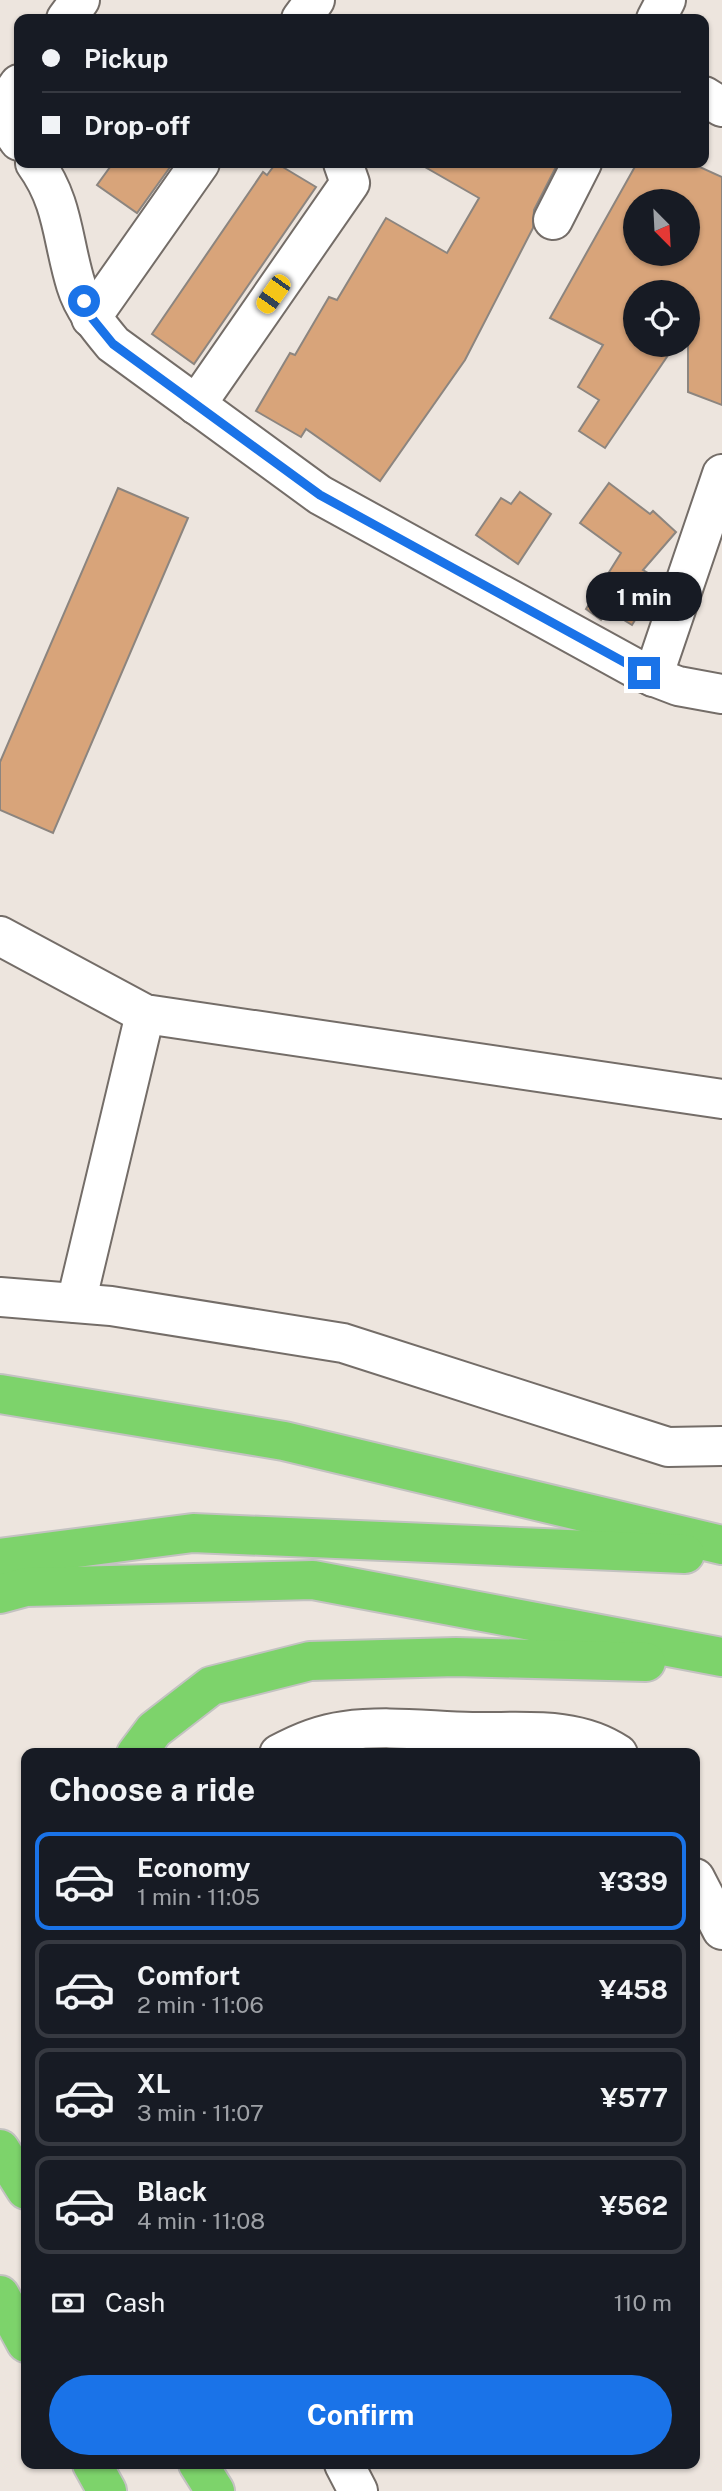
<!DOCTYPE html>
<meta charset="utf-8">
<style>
:root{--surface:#171b24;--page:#242831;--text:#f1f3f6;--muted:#9ea1a6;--line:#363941;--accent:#1a73e8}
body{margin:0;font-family:"Public Sans",sans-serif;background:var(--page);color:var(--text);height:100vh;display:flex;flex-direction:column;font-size:26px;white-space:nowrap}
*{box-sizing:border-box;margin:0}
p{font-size:23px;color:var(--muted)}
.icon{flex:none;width:38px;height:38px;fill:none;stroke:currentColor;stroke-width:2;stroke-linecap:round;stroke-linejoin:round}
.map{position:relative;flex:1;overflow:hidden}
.panel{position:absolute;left:21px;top:1748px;width:679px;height:721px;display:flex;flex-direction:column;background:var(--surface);border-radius:14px;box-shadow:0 2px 5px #0004}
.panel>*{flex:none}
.hud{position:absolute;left:14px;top:14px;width:695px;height:154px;border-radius:14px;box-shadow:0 2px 5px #0004;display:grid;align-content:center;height:154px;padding:0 28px;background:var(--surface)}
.needle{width:46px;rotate:156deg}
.fabs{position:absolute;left:623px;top:189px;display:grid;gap:14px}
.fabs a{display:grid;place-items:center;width:77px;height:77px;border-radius:50%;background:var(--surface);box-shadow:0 2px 5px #0004;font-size:35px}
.end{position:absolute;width:32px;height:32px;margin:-16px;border:9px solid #1a73e8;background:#fff;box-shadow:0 0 0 4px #fff}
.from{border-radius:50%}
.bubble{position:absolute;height:49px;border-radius:24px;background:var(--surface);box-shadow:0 2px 5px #0004;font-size:23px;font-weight:700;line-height:49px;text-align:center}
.car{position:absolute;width:21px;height:42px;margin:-21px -10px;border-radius:9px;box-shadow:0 0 5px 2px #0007;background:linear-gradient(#f5c518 24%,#345 0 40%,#f5c518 0 76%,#345 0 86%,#f5c518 0)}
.hud b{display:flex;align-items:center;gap:24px;height:66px;font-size:26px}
.hud b+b{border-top:2px solid var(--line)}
.hud i{width:18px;height:18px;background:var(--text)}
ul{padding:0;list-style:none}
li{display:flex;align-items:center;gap:21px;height:98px;margin:0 14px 10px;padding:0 14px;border:4px solid var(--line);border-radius:14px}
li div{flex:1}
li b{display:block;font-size:26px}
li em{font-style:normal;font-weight:700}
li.current{border-color:var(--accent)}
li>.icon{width:63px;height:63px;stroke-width:1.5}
h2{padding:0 28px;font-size:32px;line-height:84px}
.pay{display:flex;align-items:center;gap:18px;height:77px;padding:0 28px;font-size:26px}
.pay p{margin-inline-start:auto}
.button{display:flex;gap:14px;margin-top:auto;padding:14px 28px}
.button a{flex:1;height:80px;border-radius:42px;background:var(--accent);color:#fff;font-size:28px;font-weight:700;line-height:80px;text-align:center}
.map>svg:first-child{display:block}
.building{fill:#d8a47a;stroke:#8c857f;stroke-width:2;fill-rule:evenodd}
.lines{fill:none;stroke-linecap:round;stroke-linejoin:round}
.minor-casing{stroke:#746d68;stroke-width:42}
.motorway-casing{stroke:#c3c2c1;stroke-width:42}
.minor{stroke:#fff;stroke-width:38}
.motorway{stroke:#7dd36b;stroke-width:38}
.route{stroke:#1a73e8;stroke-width:9}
</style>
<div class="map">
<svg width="722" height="2491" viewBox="0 0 722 2491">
<rect width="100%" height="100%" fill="#ede5de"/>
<g class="building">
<polygon points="113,163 173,163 137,213 97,185"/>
<polygon points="276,163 316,187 194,364 152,334 263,172 267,175"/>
<polygon points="418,163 558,163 534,210 533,228 465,360 380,481 306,429 301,437 256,411 290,353 295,355 329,297 337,300 386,218 447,253 479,198"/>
<path d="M637 163H691L722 177V405L688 392V292H635V345H675L605 448 579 431 599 400 578 387 603 345 550 318ZM635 201H688V254H635Z"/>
<polygon points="609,483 650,514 653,511 676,532 643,570 660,580 632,625 609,611 601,620 586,609 621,553 580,523"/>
<polygon points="118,488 188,518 53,833 0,810 0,762"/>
<polygon points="520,492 551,514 518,564 476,535 501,498 511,504"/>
</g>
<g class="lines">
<g class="minor-casing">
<g id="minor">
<polyline points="66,19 80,0"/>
<polyline points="301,19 315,0"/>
<polyline points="656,19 666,0"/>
<polyline points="704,96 722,107"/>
<polyline points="0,111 19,84"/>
<polyline points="0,114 19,141"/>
<path d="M35 163C64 203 62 240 76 285 83 308 98 326 113 344L320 495 644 673 678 686 722 694"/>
<polyline points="553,220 582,163"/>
<polyline points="91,318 200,163"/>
<polyline points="196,405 350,183 343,163"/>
<polyline points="653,677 722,474"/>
<polyline points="0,936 145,1014 722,1099"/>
<polyline points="0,1297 111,1306 343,1343 668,1447 722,1446"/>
<polyline points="76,1303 145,1014"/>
<path d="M279 1754C299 1743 321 1734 344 1731 388 1725 429 1731 472 1732 521 1733 575 1725 618 1754"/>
<polyline points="695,1878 722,1930"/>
<polyline points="344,2464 358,2491"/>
</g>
</g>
<g class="motorway-casing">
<g id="motorway">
<polyline points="0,1394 284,1441 722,1545"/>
<polyline points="0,1558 193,1533 685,1554"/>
<polyline points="0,1594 26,1587 313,1580 722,1657"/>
<polyline points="136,1754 154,1730 211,1686 310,1661 456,1657 646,1662"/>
<polyline points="0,2149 26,2190"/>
<polyline points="0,2295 26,2343"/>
<polyline points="92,2464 107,2491"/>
<polyline points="198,2464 215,2491"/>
</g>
</g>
<use href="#minor" class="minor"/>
<use href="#motorway" class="motorway"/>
</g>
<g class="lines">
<polyline class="route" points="84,301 91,317 113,344 320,495 644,673"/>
</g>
</svg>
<div class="fabs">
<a><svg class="needle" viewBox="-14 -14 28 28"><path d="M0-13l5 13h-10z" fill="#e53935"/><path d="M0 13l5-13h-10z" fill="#9ea1a6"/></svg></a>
<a><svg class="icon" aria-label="locate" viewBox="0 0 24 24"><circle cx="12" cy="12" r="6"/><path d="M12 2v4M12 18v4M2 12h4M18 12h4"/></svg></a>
</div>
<i class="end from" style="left:84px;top:301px"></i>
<i class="end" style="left:644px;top:673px"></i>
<div class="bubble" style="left:586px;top:572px;width:116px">1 min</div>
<i class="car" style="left:273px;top:294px;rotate:215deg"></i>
<div class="hud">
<b><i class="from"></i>Pickup</b>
<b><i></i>Drop-off</b>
</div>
<section class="panel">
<h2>Choose a ride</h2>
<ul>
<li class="current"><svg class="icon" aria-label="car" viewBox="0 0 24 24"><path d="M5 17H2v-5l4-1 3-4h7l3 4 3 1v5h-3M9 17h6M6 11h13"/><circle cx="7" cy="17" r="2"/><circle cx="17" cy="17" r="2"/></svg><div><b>Economy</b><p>1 min · 11:05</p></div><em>¥339</em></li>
<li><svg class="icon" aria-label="car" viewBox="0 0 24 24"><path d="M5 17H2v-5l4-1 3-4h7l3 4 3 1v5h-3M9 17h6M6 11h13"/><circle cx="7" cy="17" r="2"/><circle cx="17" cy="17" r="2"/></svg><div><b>Comfort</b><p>2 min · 11:06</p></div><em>¥458</em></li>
<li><svg class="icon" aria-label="car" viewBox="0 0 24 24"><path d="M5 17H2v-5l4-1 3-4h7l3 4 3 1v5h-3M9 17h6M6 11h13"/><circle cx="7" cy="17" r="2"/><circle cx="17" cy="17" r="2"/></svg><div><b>XL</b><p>3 min · 11:07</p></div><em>¥577</em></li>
<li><svg class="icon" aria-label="car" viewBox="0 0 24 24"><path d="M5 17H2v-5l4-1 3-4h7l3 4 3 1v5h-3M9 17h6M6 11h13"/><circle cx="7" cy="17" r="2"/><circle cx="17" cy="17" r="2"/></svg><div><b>Black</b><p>4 min · 11:08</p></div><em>¥562</em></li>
</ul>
<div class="pay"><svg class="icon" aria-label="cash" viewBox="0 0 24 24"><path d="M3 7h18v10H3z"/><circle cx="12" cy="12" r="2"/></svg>Cash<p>110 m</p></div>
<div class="button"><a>Confirm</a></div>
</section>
</div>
